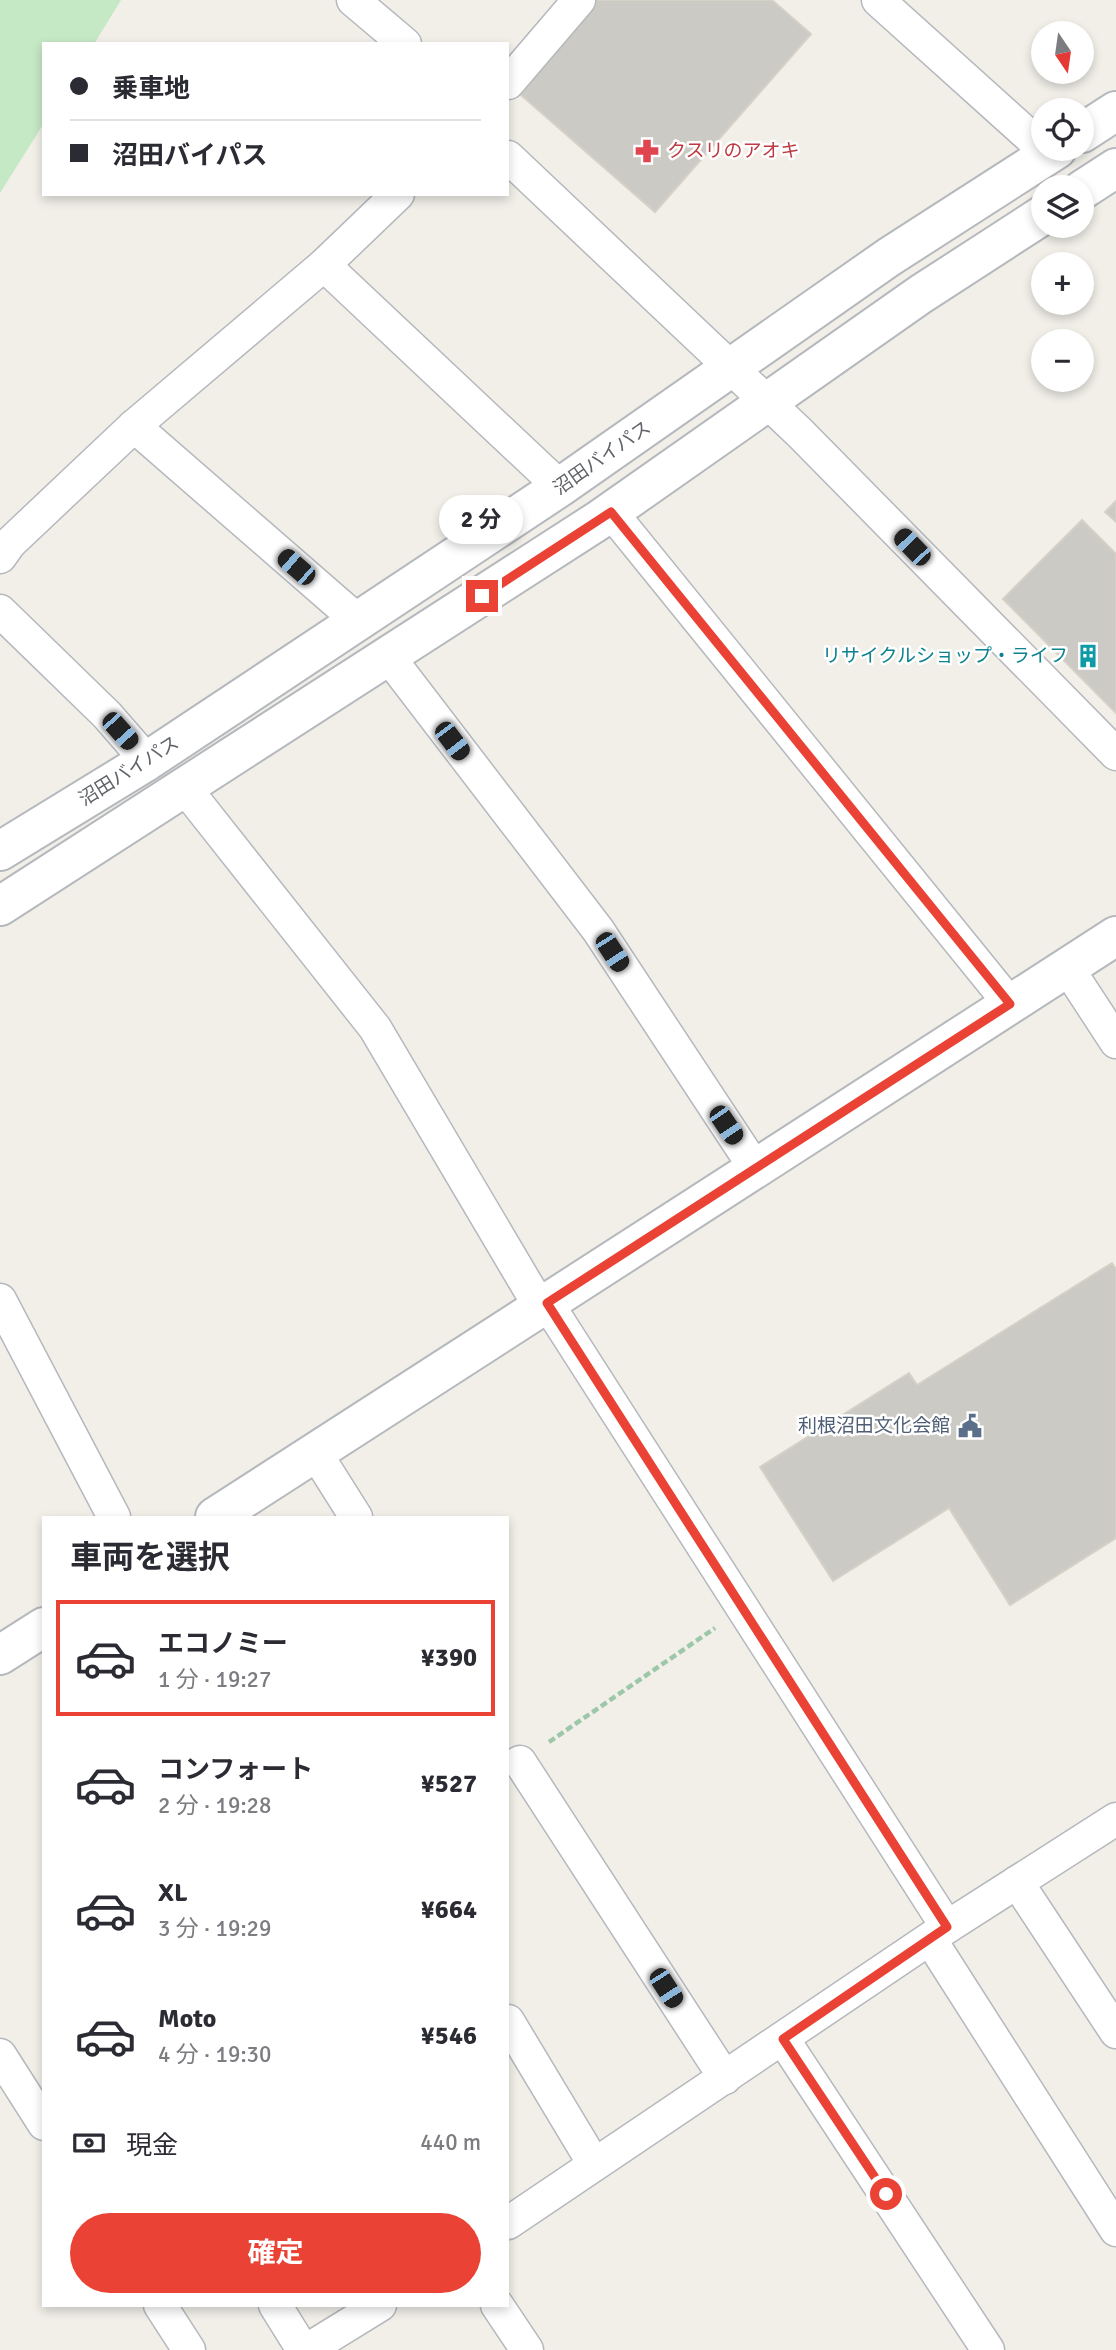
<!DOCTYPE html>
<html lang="ja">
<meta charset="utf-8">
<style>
:root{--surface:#fff;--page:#f7f7f7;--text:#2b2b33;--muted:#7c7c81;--line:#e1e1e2;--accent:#ea4335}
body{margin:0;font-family:Signika,"Noto Sans JP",sans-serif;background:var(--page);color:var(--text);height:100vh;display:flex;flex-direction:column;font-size:26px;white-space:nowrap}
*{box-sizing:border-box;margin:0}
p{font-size:23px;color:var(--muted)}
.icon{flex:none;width:38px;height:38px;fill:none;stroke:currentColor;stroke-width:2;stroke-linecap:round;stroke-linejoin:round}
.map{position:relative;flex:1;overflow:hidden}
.panel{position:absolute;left:42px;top:1516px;width:467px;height:791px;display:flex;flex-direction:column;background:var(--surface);border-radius:0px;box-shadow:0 4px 10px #0003}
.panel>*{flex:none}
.hud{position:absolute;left:42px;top:42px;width:467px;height:154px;border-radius:0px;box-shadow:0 4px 10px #0003;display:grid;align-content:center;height:154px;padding:0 28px;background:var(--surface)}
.needle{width:46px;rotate:167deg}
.fabs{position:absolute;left:1031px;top:21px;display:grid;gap:14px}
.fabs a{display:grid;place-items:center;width:63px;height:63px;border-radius:50%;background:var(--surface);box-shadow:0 4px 10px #0003;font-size:35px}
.end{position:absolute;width:32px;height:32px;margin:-16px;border:9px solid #ea4335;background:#fff;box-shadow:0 0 0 4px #fff}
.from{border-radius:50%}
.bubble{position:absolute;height:49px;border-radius:24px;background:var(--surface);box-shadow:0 4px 10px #0003;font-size:23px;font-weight:700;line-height:49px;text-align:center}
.car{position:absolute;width:21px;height:42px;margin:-21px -10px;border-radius:9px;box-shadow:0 0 5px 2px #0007;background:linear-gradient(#222 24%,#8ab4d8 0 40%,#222 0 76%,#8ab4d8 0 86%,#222 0)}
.hud b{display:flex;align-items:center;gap:24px;height:66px;font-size:26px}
.hud b+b{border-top:2px solid var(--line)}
.hud i{width:18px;height:18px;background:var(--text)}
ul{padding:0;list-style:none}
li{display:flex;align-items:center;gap:21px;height:116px;margin:0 14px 10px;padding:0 14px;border:4px solid transparent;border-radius:0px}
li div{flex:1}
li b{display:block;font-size:26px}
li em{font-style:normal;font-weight:700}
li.selected{border-color:var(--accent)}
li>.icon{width:63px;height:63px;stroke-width:1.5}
h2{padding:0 28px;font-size:32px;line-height:84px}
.pay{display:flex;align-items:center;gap:18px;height:77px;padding:0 28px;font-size:26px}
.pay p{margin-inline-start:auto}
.action{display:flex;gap:14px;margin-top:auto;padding:14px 28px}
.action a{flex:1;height:80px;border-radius:42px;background:var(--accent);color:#fff;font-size:28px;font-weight:700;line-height:80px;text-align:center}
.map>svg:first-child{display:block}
.green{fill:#c5e8c5}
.building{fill:#cccac5;stroke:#d6d1c6;stroke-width:2}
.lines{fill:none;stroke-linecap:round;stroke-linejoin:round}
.minor-casing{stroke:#b5b8bc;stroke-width:35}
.tertiary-casing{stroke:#b5b8bc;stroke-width:42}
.path{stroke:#9cc7a9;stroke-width:4.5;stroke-dasharray:7 3.5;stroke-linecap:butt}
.minor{stroke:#fff;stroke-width:32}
.tertiary{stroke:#fff;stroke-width:38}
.route{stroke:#ea4335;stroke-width:9}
.labels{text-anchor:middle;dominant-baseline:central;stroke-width:5;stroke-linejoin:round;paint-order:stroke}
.health-label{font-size:19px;fill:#be3a42;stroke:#fff;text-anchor:start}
.street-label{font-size:19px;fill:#5f6368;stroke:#fff}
.culture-label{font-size:19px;fill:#0d838f;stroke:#fff;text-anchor:end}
.service-label{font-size:19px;fill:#4e5e75;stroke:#fff;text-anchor:end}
</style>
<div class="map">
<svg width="1116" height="2350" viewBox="0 0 1116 2350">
<rect width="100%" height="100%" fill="#f1efe8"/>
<polygon class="green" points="0,0 121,0 94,44 44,44 44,123 0,193"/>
<g class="building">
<polygon points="592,0 772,0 811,34 655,212 514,89"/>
<polygon points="1116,501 1116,522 1105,512"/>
<polygon points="1082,520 1116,554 1116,713 1003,599"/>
<polygon points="1112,1263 1116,1269 1116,1538 1010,1605 949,1508 833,1581 760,1467 909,1373 917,1385"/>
</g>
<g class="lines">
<g class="minor-casing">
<g id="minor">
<polyline points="353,0 405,44"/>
<polyline points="878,0 1049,154"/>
<polyline points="508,83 579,0"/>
<polyline points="508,157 800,433 1116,754"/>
<polyline points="324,265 560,487"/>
<polyline points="134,426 357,620"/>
<polyline points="611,512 1010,1004"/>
<polyline points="0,557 10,543 134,426 324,265 398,194"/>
<polyline points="0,611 107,715 147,761"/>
<polyline points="388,656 598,930 755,1168"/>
<polyline points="185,788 375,1028 540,1307"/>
<polyline points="1067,967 1116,1042"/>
<polyline points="0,1300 114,1517"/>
<polyline points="547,1303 947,1927"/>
<polyline points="315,1452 356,1517"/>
<polyline points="520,1762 725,2078"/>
<polyline points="1017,1882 1116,2032"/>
<polyline points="930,1939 1116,2230"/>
<polyline points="508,2021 594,2164"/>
<polyline points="783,2039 988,2350"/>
<polyline points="0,2055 44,2124"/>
<polyline points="508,2223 947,1927 1116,1819"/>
<polyline points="160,2305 189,2350"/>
<polyline points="275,2305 303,2350"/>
<polyline points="497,2305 527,2350"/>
<polyline points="307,2350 380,2305"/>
</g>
</g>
<g class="tertiary-casing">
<g id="tertiary">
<polyline points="1082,133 1116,111"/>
<polyline points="1082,190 1116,168"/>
<polyline points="0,851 147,761 560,487 889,257 1057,149"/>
<polyline points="0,906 599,520 921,294 1043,215"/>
<polyline points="215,1517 1116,936"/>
<polyline points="0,1655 44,1627"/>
</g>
</g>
<polyline class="path" points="549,1742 715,1628"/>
<use href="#minor" class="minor"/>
<use href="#tertiary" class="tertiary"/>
</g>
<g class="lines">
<polyline class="route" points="482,596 611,512 1010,1004 547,1303 947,1927 783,2039 886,2194"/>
</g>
<defs>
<g id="pharmacy-bare" transform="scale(1.89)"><path d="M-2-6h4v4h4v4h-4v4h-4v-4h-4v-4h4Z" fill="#e0444e" stroke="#fff" stroke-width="2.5" paint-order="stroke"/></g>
<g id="building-bare" transform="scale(1.89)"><path d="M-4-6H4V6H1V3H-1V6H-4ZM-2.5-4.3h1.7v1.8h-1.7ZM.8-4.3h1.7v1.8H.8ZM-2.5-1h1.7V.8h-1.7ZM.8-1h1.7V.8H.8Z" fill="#0f9aa8" stroke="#fff" stroke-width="2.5" paint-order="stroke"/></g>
<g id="civic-bare" transform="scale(1.89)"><path d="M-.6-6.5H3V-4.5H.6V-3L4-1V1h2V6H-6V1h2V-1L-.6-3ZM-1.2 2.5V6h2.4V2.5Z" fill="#5c6f8a" stroke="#fff" stroke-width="2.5" paint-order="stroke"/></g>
</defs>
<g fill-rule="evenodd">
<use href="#pharmacy-bare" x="647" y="151"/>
<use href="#building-bare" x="1088" y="656"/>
<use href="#civic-bare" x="970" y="1426"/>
</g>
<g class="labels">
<g class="health-label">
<text x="667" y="151">クスリのアオキ</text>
</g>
<g class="street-label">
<text transform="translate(602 458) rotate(-35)">沼田バイパス</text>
<text transform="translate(129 771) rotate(-32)">沼田バイパス</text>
</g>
<g class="culture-label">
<text x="1068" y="656">リサイクルショップ・ライフ</text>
</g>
<g class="service-label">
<text x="950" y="1426">利根沼田文化会館</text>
</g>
</g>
</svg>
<div class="fabs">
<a><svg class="needle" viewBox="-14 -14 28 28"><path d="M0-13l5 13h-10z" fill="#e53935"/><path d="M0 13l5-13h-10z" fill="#7c7c81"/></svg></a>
<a><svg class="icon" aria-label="locate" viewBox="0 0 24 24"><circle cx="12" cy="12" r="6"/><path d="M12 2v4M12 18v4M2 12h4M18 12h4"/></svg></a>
<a><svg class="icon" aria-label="layers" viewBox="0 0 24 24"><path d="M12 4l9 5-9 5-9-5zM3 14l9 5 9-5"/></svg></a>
<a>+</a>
<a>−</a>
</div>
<i class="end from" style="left:886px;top:2194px"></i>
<i class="end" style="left:482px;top:596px"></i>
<div class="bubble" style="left:439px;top:495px;width:84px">2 分</div>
<i class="car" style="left:912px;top:547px;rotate:316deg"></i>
<i class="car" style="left:296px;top:567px;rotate:311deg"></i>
<i class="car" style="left:120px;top:731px;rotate:138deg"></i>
<i class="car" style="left:452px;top:741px;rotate:143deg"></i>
<i class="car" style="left:612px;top:952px;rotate:147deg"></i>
<i class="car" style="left:726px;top:1125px;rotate:146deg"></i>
<i class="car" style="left:666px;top:1988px;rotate:147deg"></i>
<div class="hud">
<b><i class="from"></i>乗車地</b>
<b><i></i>沼田バイパス</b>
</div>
<section class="panel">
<h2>車両を選択</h2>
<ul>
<li class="selected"><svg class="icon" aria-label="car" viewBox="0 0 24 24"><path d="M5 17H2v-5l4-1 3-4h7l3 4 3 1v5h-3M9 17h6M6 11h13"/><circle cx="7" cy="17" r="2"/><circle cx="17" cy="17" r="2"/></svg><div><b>エコノミー</b><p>1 分 · 19:27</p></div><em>¥390</em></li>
<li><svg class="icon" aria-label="car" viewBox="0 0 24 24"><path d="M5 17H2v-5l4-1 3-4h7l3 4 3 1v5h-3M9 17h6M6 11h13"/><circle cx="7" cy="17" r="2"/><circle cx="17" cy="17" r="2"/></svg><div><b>コンフォート</b><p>2 分 · 19:28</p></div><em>¥527</em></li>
<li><svg class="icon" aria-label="car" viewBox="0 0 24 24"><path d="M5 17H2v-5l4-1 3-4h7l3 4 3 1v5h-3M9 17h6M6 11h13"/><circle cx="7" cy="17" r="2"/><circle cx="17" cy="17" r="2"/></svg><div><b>XL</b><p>3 分 · 19:29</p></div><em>¥664</em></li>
<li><svg class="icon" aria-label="car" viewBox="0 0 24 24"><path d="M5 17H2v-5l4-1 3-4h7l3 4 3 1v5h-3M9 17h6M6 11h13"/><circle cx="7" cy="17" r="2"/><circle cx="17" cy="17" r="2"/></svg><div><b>Moto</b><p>4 分 · 19:30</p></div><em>¥546</em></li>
</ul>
<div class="pay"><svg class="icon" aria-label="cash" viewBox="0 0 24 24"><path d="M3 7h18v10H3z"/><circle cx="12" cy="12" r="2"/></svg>現金<p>440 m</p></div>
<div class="action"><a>確定</a></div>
</section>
</div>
